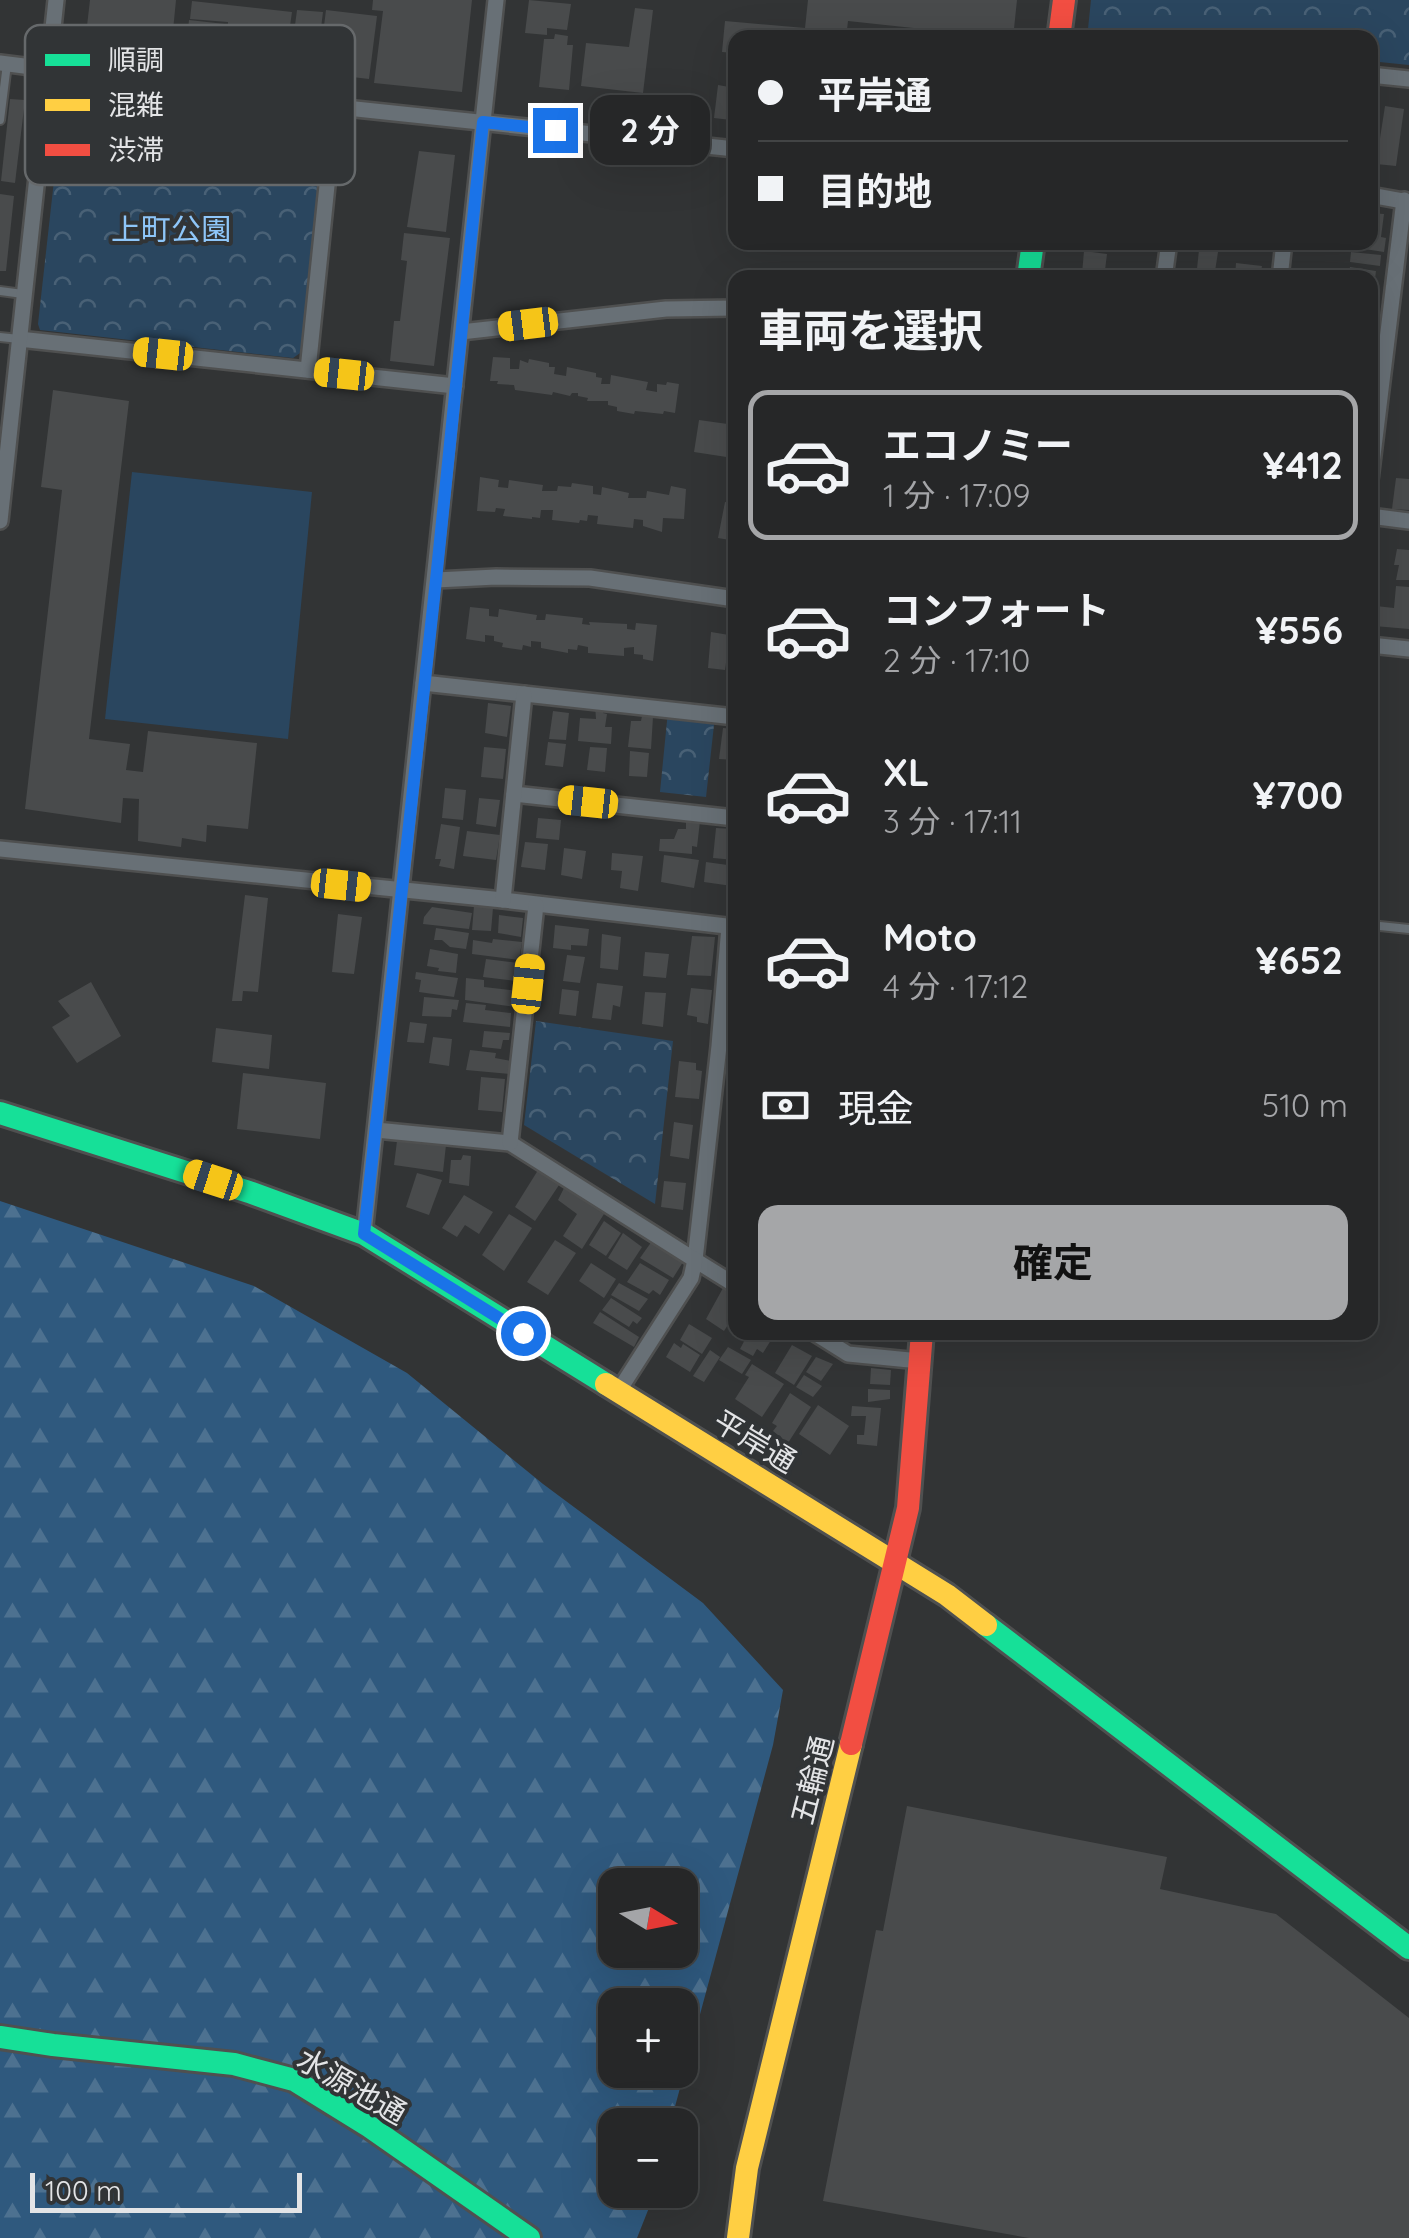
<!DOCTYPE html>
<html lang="ja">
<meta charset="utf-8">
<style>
:root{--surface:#262728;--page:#323334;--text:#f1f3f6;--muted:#a4a5a8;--line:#424445;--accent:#a5a6a8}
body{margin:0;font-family:Quicksand,"Noto Sans JP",sans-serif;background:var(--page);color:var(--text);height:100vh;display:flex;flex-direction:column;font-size:38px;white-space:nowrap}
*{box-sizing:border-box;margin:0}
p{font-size:32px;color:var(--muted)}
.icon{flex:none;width:55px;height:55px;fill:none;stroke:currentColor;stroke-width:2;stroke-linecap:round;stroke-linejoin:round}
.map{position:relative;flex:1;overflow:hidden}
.details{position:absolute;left:728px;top:270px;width:650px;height:1070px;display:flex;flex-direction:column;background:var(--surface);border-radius:20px;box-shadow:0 10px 40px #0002,0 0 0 2px var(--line)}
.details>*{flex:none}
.hud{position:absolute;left:728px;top:30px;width:650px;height:220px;border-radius:20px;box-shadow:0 10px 40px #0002,0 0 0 2px var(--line);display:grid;align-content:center;height:220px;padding:0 30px;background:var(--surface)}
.needle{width:65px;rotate:100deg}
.tools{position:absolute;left:598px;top:1868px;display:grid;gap:20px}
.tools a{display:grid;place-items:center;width:100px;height:100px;border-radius:20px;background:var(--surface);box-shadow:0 10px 40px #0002,0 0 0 2px var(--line);font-size:50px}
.scale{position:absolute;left:30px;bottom:25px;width:272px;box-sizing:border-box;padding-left:10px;border:5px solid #e3e4e6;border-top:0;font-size:28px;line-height:35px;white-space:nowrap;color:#e3e4e6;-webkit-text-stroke:8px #313436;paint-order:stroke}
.end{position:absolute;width:45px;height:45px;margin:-22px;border:12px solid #1a73e8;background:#fff;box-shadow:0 0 0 5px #fff}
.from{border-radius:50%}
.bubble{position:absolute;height:70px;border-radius:20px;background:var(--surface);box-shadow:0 10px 40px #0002,0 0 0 2px var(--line);font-size:32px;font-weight:700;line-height:70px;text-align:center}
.car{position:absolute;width:30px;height:60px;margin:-30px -15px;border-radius:12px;box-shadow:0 0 8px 2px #0007;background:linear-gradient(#f5c518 24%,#345 0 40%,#f5c518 0 76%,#345 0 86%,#f5c518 0)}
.hud b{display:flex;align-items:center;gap:35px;height:95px;font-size:38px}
.hud b+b{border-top:2px solid var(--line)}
.hud i{width:25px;height:25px;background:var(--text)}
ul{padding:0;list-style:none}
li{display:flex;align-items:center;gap:30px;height:150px;margin:0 20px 15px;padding:0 10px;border:5px solid transparent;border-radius:20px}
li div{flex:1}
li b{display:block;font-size:38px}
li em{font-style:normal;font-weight:700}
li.on{border-color:var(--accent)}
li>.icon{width:90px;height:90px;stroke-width:1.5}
h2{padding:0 30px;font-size:45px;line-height:120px}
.pay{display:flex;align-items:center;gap:25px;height:110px;padding:0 30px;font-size:38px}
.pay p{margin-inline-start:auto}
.cta{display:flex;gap:20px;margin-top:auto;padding:20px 30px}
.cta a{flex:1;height:115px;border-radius:20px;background:var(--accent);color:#111;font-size:40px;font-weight:700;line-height:115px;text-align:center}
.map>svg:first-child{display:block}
.forest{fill:url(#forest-firs);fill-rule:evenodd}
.park{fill:url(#park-crowns)}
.pitch{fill:#2a465f}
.building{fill:#494b4c}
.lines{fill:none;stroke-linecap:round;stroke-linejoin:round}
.lane-casing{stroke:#4f5050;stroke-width:12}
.street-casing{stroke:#4f5050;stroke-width:20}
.fast-casing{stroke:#4f5050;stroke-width:28}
.slow-casing{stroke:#4f5050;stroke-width:28}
.jam-casing{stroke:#4f5050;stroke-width:28}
.lane{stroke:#687076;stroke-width:8}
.street{stroke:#687076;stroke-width:15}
.fast{stroke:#16e098;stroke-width:22}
.slow{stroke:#ffcf43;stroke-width:22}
.jam{stroke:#f24e42;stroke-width:22}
.route{stroke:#1a73e8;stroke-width:12}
.labels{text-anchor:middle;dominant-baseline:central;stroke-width:8;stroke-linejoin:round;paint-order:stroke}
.park-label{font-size:30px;fill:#8ec6f9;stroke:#313436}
.street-label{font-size:30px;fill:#e3e4e6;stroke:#313436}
.key{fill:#313436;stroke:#66696b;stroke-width:2.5}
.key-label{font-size:28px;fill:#e3e4e6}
</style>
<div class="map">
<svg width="1409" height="2238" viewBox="0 0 1409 2238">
<defs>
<pattern id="forest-firs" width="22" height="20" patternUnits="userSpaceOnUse" patternTransform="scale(2.5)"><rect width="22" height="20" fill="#2f597e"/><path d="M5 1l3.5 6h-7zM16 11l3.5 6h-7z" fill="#4d7190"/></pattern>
<pattern id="park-crowns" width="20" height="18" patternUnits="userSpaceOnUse" patternTransform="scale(2.5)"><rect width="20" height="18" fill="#2a465f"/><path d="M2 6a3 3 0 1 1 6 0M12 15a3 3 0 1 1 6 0" fill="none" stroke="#496176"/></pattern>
</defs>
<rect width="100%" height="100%" fill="#323435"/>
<path class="forest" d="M0 1201 254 1286 407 1373 543 1484 703 1603 783 1690 773 1745 670 2125H615V2190H656L637 2238H0ZM615 1885H680V1950H615ZM615 2005H680V2070H615Z"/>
<g class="park">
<polygon points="1091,0 1409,0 1409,65 1370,61 1370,38 1164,38 1088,29"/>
<polygon points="75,103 319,130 324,138 303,351 293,358 40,330 38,324 62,109"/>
<polygon points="668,711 715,716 706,797 660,792"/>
<polygon points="536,1021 673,1041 655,1204 524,1125"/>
</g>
<polygon class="pitch" points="132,472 312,492 288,739 105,719"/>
<g class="building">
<polygon points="90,0 176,0 170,61 84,52"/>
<polygon points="373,0 472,0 462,92 374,83 383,11 372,10"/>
<polygon points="529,0 571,4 567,30 547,28 547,35 525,33"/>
<polygon points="808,0 1017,0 1013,38 959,38 960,33 848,21 846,38 735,38 735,53 722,52 725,21 805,28"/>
<polygon points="192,1 292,12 289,33 228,26 228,22 190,19"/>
<polygon points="635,8 653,10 643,93 581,86 586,43 629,47"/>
<polygon points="297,10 323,12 316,67 290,64"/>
<polygon points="326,10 377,16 369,79 318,73"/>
<polygon points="189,20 225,24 220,62 185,59"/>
<polygon points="555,34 568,36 567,45 573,45 569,90 539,87 544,39 554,39"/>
<polygon points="718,85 735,88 735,113 732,112 731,120 714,118"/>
<polygon points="10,99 25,100 15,183 1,181"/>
<polygon points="1385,106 1404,109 1396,166 1376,164"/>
<polygon points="419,151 455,155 446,232 407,227"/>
<polygon points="0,194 14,196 6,271 0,271"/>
<polygon points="1370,213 1384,214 1381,237 1386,238 1384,252 1358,248 1358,242 1370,242"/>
<polygon points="404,233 450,238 434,366 390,361 394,321 400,321 407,261 401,260"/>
<polygon points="1199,250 1218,252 1214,278 1196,278"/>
<polygon points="1084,251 1107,254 1104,278 1077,278 1077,273 1082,274"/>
<polygon points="1351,252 1381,255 1380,266 1350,262"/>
<polygon points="1236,263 1262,266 1260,278 1235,278"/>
<polygon points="1350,267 1376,271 1374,286 1370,286 1370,278 1348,278"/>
<polygon points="493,357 510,358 510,369 519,369 520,360 528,363 529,359 549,363 549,367 555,367 554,374 566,376 567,367 596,373 596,377 602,378 601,384 610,384 611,375 648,382 646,390 657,392 657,384 666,385 667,382 679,384 675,413 664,411 663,414 635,411 634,414 617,411 617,407 608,405 608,401 587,401 588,398 578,396 578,393 572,393 570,396 553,392 552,395 515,390 514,385 497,384 498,381 490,381"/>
<polygon points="53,390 129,401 89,739 130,744 126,770 143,772 148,731 257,743 248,829 207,825 206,842 182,838 181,847 138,841 139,799 123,798 121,823 25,809 62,490 41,487"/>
<polygon points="699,420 735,425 733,458 694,452"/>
<polygon points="480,477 499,480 498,487 508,488 509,480 543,485 542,491 557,491 558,486 571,487 572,483 593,486 593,494 601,495 602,487 629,493 628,498 646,498 647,491 669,495 671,486 686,489 684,519 663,518 662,532 643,526 643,520 634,519 633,528 597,524 598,516 588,515 587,521 580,520 579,523 552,520 553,510 541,510 540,518 532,517 532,519 503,516 505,509 496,508 495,512 477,511"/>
<polygon points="1396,478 1409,479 1409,510 1392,509"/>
<polygon points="725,502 735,503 735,538 731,538 730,540 718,538"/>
<polygon points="1397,549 1409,550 1409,580 1396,580 1399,565 1394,565"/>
<polygon points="1396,586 1409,587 1409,629 1374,626 1376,606 1394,608"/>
<polygon points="470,607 489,609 489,616 498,617 499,609 537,615 536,620 545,620 546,614 583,618 582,624 590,625 589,622 627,624 627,629 635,630 636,623 657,625 653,661 643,659 643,655 634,654 634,647 624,648 624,656 588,653 588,647 578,645 577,650 568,649 568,653 541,648 541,642 531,641 531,647 523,645 522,650 502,647 503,643 494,641 494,636 485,635 485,642 466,639"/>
<polygon points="711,632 729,635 728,642 735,642 735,663 726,663 725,670 708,668"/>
<polygon points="488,703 511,706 507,737 485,733"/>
<polygon points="595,705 603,706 603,713 607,714 605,727 612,727 611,744 578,741 580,718 596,719"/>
<polygon points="553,711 569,713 566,740 549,739"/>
<polygon points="642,716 653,717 651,749 628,747 631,721 641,721"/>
<polygon points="723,728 735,729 735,760 719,759"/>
<polygon points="548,742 566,744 563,767 545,765"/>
<polygon points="484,747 506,749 503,779 481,777"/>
<polygon points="590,747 607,748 605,772 587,770"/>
<polygon points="630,751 649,753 647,777 629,776"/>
<polygon points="445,788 466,790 463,820 442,818"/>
<polygon points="479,798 500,800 496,827 476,824"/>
<polygon points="538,818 561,820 559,840 536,838"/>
<polygon points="686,819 700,821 697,847 692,846 692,854 659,851 660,839 674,839 678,829 686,829"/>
<polygon points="441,824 460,827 454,869 439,866 441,859 435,859"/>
<polygon points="716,828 735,829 735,860 713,858"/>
<polygon points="467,831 500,835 496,860 463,856"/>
<polygon points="525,842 548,844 545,870 521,867"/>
<polygon points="564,848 586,851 582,879 561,875"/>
<polygon points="612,853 643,856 638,891 620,888 622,871 611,870"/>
<polygon points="664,855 699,860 694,888 661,882"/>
<polygon points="706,862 735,866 732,886 704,882"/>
<polygon points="245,895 268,898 258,992 243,991 242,1001 232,1001"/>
<polygon points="474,906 493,908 491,931 472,930"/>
<polygon points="432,907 472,913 469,929 423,924 424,917"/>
<polygon points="338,914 362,917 354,974 332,972"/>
<polygon points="499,915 523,918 521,937 498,933"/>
<polygon points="555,925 589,929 587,946 571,945 571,950 553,948"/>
<polygon points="436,928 469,933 466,949 450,947 442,940 434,940"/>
<polygon points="602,934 621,937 618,970 600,968"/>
<polygon points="692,936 715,937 711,976 687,975"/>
<polygon points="493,939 522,942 519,960 472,954 473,940 492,943"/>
<polygon points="430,949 458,954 456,973 438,971 439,968 427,966"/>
<polygon points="645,952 669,954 666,978 643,976"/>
<polygon points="567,955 585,957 580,983 563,981"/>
<polygon points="486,959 519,963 516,981 483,977"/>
<polygon points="416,972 458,978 454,997 419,992 421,980 415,979"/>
<polygon points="466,978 484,980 484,987 518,991 516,1007 465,1000"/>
<polygon points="91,982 121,1036 77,1063 52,1027 70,1016 58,1001"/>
<polygon points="597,983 623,986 620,1007 613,1005 611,1020 592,1018"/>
<polygon points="691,988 712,990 708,1024 697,1022 697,1017 687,1015"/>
<polygon points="562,989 579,991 576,1016 559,1014"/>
<polygon points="645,992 666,993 663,1027 642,1024"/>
<polygon points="424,997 459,1000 457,1010 452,1009 451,1017 422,1016"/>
<polygon points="466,1003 486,1005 485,1010 511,1013 510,1027 463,1022"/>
<polygon points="410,1022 427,1024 424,1043 407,1042"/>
<polygon points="216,1028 272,1035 269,1069 212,1062"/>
<polygon points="484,1031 510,1033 509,1040 503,1040 501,1049 482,1047"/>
<polygon points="433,1037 452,1039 449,1066 429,1063"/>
<polygon points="470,1050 496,1053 495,1058 511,1061 510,1074 466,1070"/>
<polygon points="679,1061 696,1063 696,1070 702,1071 699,1099 675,1097"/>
<polygon points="243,1073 326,1083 320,1139 237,1129"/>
<polygon points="481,1077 505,1079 502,1112 478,1110"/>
<polygon points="674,1122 693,1125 689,1159 670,1156"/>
<polygon points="397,1141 446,1145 443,1172 394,1165"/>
<polygon points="463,1155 471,1156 469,1186 449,1183 451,1160 461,1160"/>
<polygon points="540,1167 561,1182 535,1221 515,1207"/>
<polygon points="417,1173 442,1180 429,1215 406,1207"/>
<polygon points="664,1181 686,1183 683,1210 661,1207"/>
<polygon points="564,1188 604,1214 582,1249 563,1236 577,1214 558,1200"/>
<polygon points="464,1195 493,1212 479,1234 465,1225 457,1237 442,1228"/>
<polygon points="509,1214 532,1228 504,1271 482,1255"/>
<polygon points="604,1221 621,1233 606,1256 589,1245"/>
<polygon points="623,1233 642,1247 627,1270 608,1258"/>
<polygon points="555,1240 576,1253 548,1295 527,1282"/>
<polygon points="652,1241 683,1262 673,1278 640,1258"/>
<polygon points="591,1263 616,1279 604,1298 579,1281"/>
<polygon points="640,1263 669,1280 660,1295 653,1290 649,1294 627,1282"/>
<polygon points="619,1283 648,1299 639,1311 611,1295"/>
<polygon points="723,1288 735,1296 735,1314 724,1331 706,1319"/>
<polygon points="611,1298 642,1318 637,1324 633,1321 629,1327 602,1310"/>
<polygon points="600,1312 639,1337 634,1347 593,1323"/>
<polygon points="689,1324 712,1338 702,1354 680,1340"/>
<polygon points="749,1332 776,1332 763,1353 757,1349 753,1356 740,1349"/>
<polygon points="674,1343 681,1348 683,1344 700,1355 690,1372 666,1357"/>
<polygon points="792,1345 812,1356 794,1385 775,1373"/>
<polygon points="728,1347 751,1360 742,1374 719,1360"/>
<polygon points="710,1350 720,1357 704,1382 693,1376"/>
<polygon points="816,1357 833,1364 821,1381 806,1372"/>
<polygon points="752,1364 784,1384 762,1417 735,1399 749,1377 745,1375"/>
<polygon points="871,1368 891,1370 890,1385 870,1384"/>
<polygon points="804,1375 822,1386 813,1397 796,1387"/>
<polygon points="868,1389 890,1390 890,1399 868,1402"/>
<polygon points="790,1393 811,1407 788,1443 773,1431 777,1426 772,1423"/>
<polygon points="818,1405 849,1426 830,1455 799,1434"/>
<polygon points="852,1406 881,1408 877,1446 857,1444 857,1435 864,1435 866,1416 851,1416"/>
<polygon points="907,1806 1167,1857 1160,1889 1276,1914 1409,2018 1409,2238 1029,2238 823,2201 876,1930 883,1931"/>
</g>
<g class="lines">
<g class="lane-casing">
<g id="lane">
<polyline points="0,120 7,64"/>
<polyline points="0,291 23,294"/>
<polyline points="0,337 19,339"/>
<polyline points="1370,925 1409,929"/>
</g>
</g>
<g class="street-casing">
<g id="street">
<polyline points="0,63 24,66 80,80 735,149"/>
<polyline points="1370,75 1409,79"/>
<polyline points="1370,195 1409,202"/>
<polyline points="1164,278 1169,242"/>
<polyline points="1280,278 1284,242"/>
<polyline points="461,332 666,309 735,308"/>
<polyline points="19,339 455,386"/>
<polyline points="308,370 335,108"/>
<polyline points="1370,480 1404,200"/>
<polyline points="1370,516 1409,521"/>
<polyline points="0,521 56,0"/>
<polyline points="436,580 496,577 590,578 735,599"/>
<polyline points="1370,645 1409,649"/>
<polyline points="423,683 735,717"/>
<polyline points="514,794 735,818"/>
<polyline points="0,849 503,900 735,927"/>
<polyline points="503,900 524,694"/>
<polyline points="729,926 719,1046 695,1260 735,1285"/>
<polyline points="376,1130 510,1143 695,1260 691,1278 618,1392"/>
<polyline points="510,1143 536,905"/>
<polyline points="364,1234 496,0"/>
<polyline points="813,1332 848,1354 920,1361"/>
</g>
</g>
<g class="fast-casing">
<g id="fast">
<polyline points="1028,278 1033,242"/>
<polyline points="0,1113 249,1192 364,1234 606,1384"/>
<polyline points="986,1625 1409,1948"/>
<polyline points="0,2037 53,2045 234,2064 294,2080 370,2127 529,2238"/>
</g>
</g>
<g class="slow-casing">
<g id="slow">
<polyline points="606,1384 947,1595 986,1625"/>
<polyline points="738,2238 747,2168 851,1744"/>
</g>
</g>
<g class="jam-casing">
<g id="jam">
<polyline points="1059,38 1064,0"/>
<polyline points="851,1744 908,1508 922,1332"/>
</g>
</g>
<use href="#lane" class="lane"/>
<use href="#street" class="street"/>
<use href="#fast" class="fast"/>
<use href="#slow" class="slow"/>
<use href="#jam" class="jam"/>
</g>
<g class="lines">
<polyline class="route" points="523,1333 364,1234 436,580 483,122 555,130"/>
</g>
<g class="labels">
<g class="park-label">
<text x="171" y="229">上町公園</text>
</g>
<g class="street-label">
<text transform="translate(755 1441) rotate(31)">平岸通</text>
<text transform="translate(812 1780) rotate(-76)">五輪通</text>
<text transform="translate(352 2086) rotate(30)">水源池通</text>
</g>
</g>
<rect x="25" y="25" width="330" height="160" rx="15" class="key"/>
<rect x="45" y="54" width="45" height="12" fill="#16e098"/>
<rect x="45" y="99" width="45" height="12" fill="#ffcf43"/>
<rect x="45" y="144" width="45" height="12" fill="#f24e42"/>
<g class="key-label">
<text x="108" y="70">順調</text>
<text x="108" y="115">混雑</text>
<text x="108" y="160">渋滞</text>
</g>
</svg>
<div class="tools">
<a><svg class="needle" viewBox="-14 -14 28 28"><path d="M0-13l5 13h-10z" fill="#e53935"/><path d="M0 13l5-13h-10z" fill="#a4a5a8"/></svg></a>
<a>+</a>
<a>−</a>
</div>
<div class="scale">100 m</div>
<i class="end from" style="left:523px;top:1333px"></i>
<i class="end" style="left:555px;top:130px"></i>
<div class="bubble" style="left:590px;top:95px;width:120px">2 分</div>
<i class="car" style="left:528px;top:324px;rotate:263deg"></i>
<i class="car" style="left:163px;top:354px;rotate:276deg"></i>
<i class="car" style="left:344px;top:374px;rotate:276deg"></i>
<i class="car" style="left:588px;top:802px;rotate:276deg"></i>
<i class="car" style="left:341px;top:885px;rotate:96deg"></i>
<i class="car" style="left:528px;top:984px;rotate:6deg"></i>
<i class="car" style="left:213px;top:1180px;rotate:288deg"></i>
<div class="hud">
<b><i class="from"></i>平岸通</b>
<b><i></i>目的地</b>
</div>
<section class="details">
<h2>車両を選択</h2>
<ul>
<li class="on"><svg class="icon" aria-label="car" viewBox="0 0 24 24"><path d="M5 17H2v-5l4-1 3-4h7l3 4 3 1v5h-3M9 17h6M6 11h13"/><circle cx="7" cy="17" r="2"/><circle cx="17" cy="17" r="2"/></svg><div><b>エコノミー</b><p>1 分 · 17:09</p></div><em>¥412</em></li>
<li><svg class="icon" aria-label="car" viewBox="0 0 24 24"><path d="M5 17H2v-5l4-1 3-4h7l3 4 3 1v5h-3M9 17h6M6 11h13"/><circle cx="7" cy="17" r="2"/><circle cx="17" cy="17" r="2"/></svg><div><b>コンフォート</b><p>2 分 · 17:10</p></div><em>¥556</em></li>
<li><svg class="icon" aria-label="car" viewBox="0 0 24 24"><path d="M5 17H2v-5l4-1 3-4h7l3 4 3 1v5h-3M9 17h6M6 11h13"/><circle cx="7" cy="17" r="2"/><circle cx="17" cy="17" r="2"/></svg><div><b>XL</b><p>3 分 · 17:11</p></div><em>¥700</em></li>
<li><svg class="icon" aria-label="car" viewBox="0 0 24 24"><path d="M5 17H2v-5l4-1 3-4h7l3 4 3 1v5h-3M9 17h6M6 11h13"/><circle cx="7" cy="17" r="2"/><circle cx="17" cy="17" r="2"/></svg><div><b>Moto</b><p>4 分 · 17:12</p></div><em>¥652</em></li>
</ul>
<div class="pay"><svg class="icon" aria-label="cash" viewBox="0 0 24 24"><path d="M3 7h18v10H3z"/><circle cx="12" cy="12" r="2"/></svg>現金<p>510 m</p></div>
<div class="cta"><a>確定</a></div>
</section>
</div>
